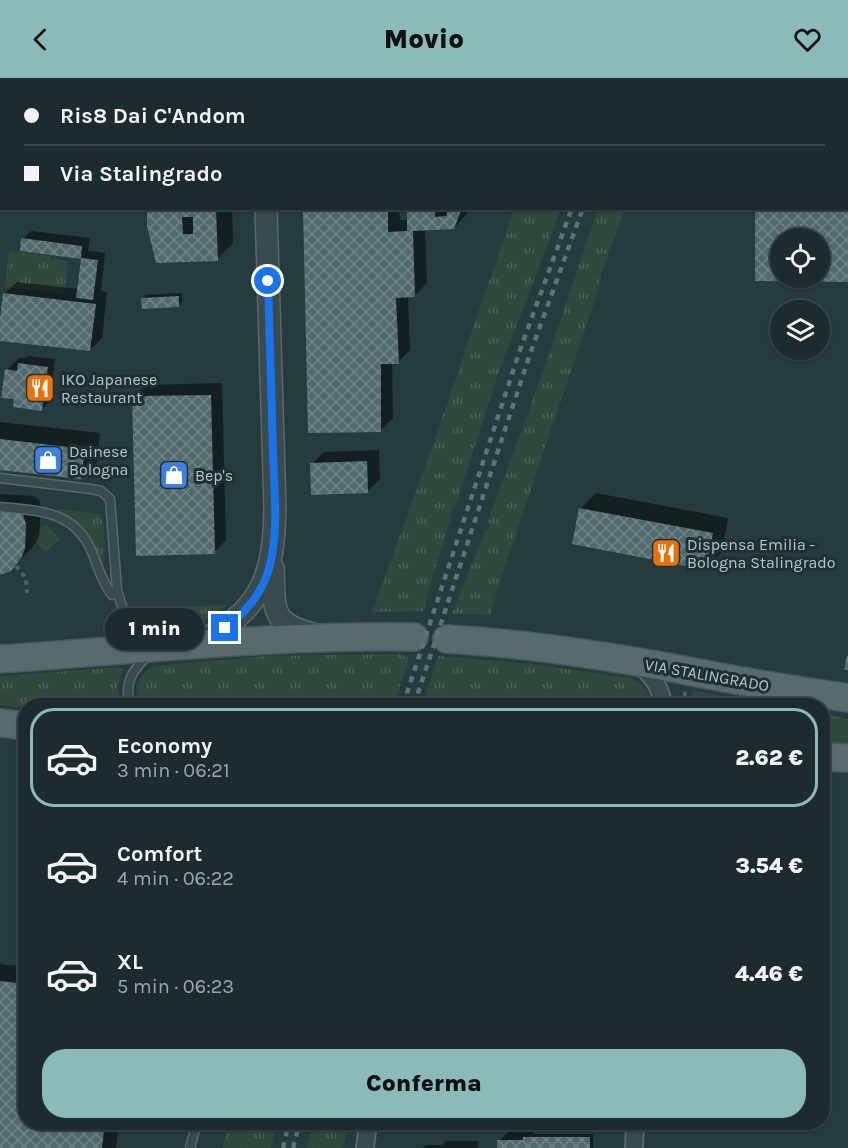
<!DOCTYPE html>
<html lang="it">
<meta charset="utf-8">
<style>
:root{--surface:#1c2c2e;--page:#29383a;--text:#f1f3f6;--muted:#a0a7aa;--line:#3a484a;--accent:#8bbbb9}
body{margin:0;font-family:Karla,sans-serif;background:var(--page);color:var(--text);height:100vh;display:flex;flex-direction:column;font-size:22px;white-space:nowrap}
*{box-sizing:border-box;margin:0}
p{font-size:20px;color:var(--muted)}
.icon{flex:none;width:33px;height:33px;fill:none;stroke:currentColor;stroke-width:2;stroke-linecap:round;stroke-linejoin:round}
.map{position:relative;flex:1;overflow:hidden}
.drawer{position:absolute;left:18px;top:620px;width:812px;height:432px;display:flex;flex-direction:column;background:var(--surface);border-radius:24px;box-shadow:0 2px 4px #0004,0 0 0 2px var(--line)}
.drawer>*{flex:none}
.banner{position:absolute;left:0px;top:0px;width:849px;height:132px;box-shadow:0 2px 4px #0004,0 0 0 2px var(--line);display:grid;align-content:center;height:132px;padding:0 24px;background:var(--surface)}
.controls{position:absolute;left:770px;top:150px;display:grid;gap:12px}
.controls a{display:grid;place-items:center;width:60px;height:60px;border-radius:50%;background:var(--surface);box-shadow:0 2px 4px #0004,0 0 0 2px var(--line);font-size:30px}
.end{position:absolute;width:27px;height:27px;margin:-14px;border:8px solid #1a73e8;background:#fff;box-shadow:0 0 0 3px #fff}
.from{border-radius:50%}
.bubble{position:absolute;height:42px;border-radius:21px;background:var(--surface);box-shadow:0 2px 4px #0004,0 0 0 2px var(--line);font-size:20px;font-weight:800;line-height:42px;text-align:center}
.banner b{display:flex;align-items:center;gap:21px;height:57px;font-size:22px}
.banner b+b{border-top:2px solid var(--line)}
.banner i{width:15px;height:15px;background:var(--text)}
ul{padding:10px 0 0;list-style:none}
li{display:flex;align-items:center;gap:18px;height:99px;margin:0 12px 9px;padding:0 12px;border:3px solid transparent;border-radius:24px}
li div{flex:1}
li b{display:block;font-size:22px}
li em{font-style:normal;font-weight:800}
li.selected{border-color:var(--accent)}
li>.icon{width:54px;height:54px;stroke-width:1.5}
.cta{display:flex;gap:12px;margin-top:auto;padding:12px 24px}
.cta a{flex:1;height:69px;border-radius:24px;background:var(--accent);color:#111;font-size:24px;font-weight:800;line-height:69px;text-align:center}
header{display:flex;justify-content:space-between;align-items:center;height:78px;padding:0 24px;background:var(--accent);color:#111;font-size:27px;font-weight:800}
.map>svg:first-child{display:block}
.grass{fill:url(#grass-tufts)}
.park{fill:#31493d}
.shadow{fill:#0007;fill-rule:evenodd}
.building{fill:url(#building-cross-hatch);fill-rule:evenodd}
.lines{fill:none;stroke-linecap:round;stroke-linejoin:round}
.service-casing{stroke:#57696b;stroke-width:11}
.minor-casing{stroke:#57696b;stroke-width:20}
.tertiary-casing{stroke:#57696b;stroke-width:24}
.primary-casing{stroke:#455759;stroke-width:30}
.path{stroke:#4e635d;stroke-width:4;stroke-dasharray:4.5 4.5;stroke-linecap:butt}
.service{stroke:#394b4d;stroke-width:8}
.minor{stroke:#394b4d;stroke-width:16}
.tertiary{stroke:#394b4d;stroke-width:21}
.primary{stroke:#576b6d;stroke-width:27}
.rail{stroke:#5d7376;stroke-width:4.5;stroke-dasharray:6 6;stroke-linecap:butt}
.route{stroke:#1a73e8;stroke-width:8}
.labels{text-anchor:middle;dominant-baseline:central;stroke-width:6;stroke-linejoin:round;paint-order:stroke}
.poi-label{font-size:16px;fill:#b5c6c8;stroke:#1e3032;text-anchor:start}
.street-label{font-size:16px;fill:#b5c6c8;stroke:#1e3032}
</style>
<header><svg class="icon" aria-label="back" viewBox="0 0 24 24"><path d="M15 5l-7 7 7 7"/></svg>Movio<svg class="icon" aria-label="heart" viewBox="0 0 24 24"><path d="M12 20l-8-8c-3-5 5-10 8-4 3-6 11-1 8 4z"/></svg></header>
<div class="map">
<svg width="848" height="1070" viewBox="0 0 848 1070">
<defs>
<pattern id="grass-tufts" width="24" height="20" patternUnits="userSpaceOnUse" patternTransform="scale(1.5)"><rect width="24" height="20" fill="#31493d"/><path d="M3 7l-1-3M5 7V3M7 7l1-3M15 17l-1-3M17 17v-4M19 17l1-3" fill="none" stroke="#4d6258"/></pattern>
<pattern id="building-cross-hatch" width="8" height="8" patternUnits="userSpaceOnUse" patternTransform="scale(1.5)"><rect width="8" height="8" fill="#536a6d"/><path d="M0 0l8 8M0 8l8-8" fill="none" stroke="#718487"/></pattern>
</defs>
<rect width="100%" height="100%" fill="#253b3d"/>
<g class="grass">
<polygon points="0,0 114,0 114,1 2,2 1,109 0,109"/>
<path d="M514 131H561L498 296 456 427C451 431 450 435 451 441L429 510 424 533 372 534 432 369Z"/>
<polygon points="598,131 625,131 602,193 598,213 505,488 490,537 452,536 485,453 488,452 490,446 488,443 541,299"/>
<polygon points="9,173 50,178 50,181 68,183 64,216 5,209"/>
<path d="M57 431 100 436C105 449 105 473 104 487L101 486C96 470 90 455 77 444 70 439 62 436 57 431Z"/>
<path d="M227 527C222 532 215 538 207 541 201 543 156 546 150 544 143 542 140 536 138 530Z"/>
<path d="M395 576 403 577 409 580 394 627H139C132 609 139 596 155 588L265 578Z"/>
<path d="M438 578 533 586 629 600C642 605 650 613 651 627H423Z"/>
<polygon points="120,589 122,590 123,593 118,609 121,627 26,627 25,630 0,627 0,598"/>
<polygon points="693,613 773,627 690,627"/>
<polygon points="822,636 848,641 848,668 822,666"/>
<polygon points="229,1044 276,1044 271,1070 223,1070"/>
<polygon points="319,1044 350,1044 343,1070 307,1070 313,1046 318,1047"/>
</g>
<polygon class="park" points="46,446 60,461 45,474 32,459"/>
<g class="shadow">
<rect x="145" y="0" width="83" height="2"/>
<rect x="301" y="0" width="106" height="2"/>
<path d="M848 68V203L756 202V130H848ZM780 160H819V200H780Z"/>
<polygon points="148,130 232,130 233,165 217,181"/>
<polygon points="304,130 399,130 400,142 408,142 408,133 410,130 469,130 466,137 454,150 425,151 427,205 415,217 408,218 410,272 398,284 392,284 393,340 381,352"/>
<polygon points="31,153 90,160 88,173 105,175 101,213 107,214 102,260 90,272 0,261 4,216 17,204 79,211 82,179 21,172 23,161"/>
<polygon points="182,215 182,224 179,228 143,220 146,217"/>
<polygon points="28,278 55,281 50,323 42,331 16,317 7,292 19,280 25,280"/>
<polygon points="222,305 226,462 214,474 134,319 146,307"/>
<polygon points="0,344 100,355 97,384 81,400 0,390"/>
<polygon points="379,372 380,401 368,413 312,386 324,374"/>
<polygon points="596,415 728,440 722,474 706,490 580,431"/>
<polygon points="0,416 33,418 37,420 40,424 41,429 39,459 32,470 15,487 0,496"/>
<polygon points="0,886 26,889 26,1044 119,1044 116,1070 0,1070"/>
<polygon points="511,1051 534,1051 534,1056 593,1056 593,1070 499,1070 499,1063"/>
<polygon points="446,1063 478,1063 478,1070 423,1070 426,1067 442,1067"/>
</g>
<g class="building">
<path d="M147 130H216L218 183 156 185 147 148ZM182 139H193V156H183Z"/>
<polygon points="303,130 388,130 388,154 407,153 407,132 435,131 435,139 446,138 449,130 462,130 454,151 413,153 415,219 396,220 399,286 381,286 381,354 308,355"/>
<path d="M755 130H848V204L755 203ZM780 160H819V200H780Z"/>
<polygon points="21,160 82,168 81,180 98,182 93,222 76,220 81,181 20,173"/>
<polygon points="3,215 96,226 90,273 0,263 0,241"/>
<polygon points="179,218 179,229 142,231 141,220"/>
<polygon points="18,285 48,289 42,333 13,329 14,321 1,320 5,291 17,293"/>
<polygon points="211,317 215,476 136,478 132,318"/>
<polygon points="0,361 85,371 81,401 0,392"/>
<polygon points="367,383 368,415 311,417 310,385"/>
<polygon points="579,430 713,455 706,492 572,466"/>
<polygon points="0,432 19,434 23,437 26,446 25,470 22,479 11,493 0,497"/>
<polygon points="847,578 848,578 848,592 844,592"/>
<polygon points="0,903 26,906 26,1044 105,1044 102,1070 0,1070"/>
<rect x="521" y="1044" width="21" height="3"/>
<polygon points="523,1059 590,1059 590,1070 497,1070 497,1062 523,1062"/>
</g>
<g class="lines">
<g class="service-casing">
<g id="service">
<polyline points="670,2 671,0"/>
<polyline points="0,400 91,411 101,413 110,421 117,512 134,568"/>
<path d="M0 429C39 433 74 432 92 474 98 489 102 504 112 517"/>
<path d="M130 627C124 604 132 593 148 577"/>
<polyline points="190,1070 197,1044"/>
</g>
</g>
<g class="minor-casing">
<g id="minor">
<path d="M638 586C652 597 661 609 663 627"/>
<polyline points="365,1070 368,1044"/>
<polyline points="634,1070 635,1044"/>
</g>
</g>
<g class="tertiary-casing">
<g id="tertiary">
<polyline points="263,0 263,2"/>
<path d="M273 490C275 533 269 545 316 557"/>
<path d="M198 565C262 533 274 498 275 429L266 130"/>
</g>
</g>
<g class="primary-casing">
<g id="primary">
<path d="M447 561C535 566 622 580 709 597 755 606 802 613 848 620"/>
<path d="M0 581C138 572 275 557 414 559"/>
<polyline points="0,645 26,648"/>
<polyline points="822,679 848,680"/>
</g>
</g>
<g class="path">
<polyline points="16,488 26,500 27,515"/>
<polyline points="684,627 685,613"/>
</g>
<use href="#service" class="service"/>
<use href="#minor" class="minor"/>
<use href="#tertiary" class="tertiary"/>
<use href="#primary" class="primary"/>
<g class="rail">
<polyline points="620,2 621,0"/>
<polyline points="632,2 632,0"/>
<polyline points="403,627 520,272 572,130"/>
<polyline points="414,627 530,276 583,130"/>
<polyline points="283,1070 289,1044"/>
<polyline points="293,1070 300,1044"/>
</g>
</g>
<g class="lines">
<path class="route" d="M225 550C244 536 259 519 267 497 280 458 274 414 273 373 271 317 270 260 268 203"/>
</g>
<defs>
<g id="restaurant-square" transform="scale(1.5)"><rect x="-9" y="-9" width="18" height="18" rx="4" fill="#e8710a" stroke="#1e3032"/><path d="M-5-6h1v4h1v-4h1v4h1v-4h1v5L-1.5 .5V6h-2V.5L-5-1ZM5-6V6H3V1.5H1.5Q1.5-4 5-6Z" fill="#fff"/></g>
<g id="shop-square" transform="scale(1.5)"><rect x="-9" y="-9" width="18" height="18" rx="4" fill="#3f7fe0" stroke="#1e3032"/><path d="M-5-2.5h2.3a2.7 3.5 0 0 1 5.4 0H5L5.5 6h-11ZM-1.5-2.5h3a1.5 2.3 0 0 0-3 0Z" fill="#fff"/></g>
</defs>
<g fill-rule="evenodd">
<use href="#restaurant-square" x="40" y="310"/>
<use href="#shop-square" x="48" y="382"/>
<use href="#shop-square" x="174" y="397"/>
<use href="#restaurant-square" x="666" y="475"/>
</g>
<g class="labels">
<g class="poi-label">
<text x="61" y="301">IKO Japanese<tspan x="61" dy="18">Restaurant</tspan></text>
<text x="69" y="373">Dainese<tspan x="69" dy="18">Bologna</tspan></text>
<text x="195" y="397">Bep's</text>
<text x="687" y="466">Dispensa Emilia -<tspan x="687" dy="18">Bologna Stalingrado</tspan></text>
</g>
<g class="street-label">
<text transform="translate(707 597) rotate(10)">VIA STALINGRADO</text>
</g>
</g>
</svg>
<div class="controls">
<a><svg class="icon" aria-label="locate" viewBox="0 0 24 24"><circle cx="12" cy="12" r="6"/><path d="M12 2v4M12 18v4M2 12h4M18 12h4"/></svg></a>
<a><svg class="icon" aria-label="layers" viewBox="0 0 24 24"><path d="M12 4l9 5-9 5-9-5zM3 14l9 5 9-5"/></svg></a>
</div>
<i class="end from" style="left:268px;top:203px"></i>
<i class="end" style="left:225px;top:550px"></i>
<div class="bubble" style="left:105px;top:530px;width:99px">1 min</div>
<div class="banner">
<b><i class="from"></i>Ris8 Dai C'Andom</b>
<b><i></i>Via Stalingrado</b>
</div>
<section class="drawer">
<ul>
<li class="selected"><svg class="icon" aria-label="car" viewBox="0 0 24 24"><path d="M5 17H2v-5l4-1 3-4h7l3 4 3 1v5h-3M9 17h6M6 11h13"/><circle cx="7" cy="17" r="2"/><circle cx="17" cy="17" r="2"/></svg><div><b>Economy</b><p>3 min · 06:21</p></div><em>2.62 €</em></li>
<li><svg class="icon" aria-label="car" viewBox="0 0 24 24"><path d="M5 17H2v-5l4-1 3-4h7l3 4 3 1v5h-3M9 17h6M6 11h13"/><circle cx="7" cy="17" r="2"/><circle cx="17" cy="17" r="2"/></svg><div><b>Comfort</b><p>4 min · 06:22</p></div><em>3.54 €</em></li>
<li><svg class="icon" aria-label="car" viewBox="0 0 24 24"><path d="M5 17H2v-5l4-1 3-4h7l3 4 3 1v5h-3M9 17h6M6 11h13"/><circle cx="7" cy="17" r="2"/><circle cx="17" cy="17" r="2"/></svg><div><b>XL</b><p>5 min · 06:23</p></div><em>4.46 €</em></li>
</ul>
<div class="cta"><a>Conferma</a></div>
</section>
</div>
